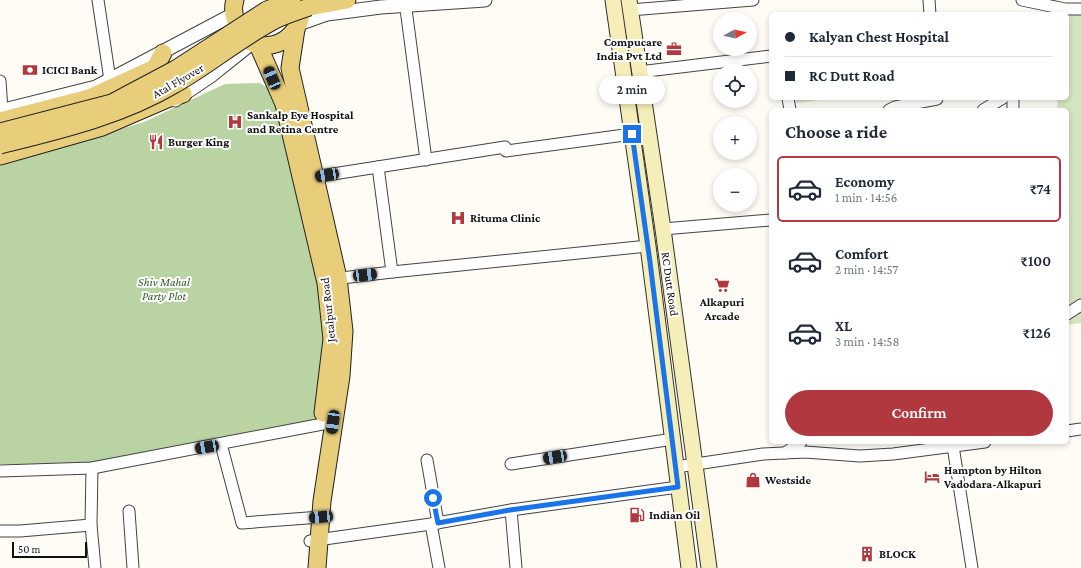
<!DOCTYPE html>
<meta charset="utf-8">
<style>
:root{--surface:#fff;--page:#f2f2f3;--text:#1f2937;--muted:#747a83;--line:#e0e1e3;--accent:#b0383e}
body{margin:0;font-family:"Crimson Pro",serif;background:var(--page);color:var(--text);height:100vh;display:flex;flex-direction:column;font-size:15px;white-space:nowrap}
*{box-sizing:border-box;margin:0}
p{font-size:13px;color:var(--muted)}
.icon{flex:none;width:22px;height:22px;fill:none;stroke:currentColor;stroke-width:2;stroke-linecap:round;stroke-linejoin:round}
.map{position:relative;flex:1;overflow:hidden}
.side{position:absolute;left:769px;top:108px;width:300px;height:336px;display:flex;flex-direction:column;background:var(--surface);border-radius:6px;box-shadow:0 2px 6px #0003}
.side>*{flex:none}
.guide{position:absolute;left:769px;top:12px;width:300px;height:88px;border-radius:6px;box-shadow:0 2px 6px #0003;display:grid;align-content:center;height:88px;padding:0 16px;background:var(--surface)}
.needle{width:26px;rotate:82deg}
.controls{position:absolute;left:713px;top:12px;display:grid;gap:8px}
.controls a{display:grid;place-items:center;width:44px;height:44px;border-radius:50%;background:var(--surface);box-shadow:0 2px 6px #0003;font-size:20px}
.scale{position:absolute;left:12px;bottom:10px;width:75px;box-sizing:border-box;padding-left:4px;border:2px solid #101010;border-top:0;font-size:11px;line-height:14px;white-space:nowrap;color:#101010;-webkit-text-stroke:3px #fff;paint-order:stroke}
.end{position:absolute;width:18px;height:18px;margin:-9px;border:5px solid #1a73e8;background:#fff;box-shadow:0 0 0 2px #fff}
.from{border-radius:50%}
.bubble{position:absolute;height:28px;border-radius:14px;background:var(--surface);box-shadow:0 2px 6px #0003;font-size:13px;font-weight:600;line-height:28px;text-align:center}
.car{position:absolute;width:12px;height:24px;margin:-12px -6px;border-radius:5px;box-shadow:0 0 3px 1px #0007;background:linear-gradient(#222 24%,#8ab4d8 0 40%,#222 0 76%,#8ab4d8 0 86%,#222 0)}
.guide b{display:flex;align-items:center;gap:14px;height:38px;font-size:15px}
.guide b+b{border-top:1px solid var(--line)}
.guide i{width:10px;height:10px;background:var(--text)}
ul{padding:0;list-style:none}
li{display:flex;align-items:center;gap:12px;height:66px;margin:0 8px 6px;padding:0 8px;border:2px solid transparent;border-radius:6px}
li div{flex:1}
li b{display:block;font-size:15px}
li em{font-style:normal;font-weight:600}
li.active{border-color:var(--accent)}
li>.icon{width:36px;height:36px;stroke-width:1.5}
h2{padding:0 16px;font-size:18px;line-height:48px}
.primary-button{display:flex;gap:8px;margin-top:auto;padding:8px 16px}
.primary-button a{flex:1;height:46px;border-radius:24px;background:var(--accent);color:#fff;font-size:16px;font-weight:600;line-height:46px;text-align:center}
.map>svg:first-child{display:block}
.green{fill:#d4e5c1}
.forest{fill:#b9d4a2}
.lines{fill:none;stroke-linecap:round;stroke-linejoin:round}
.minor-casing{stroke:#434343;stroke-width:13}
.tertiary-casing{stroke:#434343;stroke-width:15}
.secondary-casing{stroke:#323232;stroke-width:17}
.primary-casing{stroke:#212121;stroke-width:19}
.minor{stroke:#fff;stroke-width:11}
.tertiary{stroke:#fff;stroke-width:13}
.secondary{stroke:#f5eeb8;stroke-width:15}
.primary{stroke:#e8cd7a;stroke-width:17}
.primary-bridge-casing{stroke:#212121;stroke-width:19;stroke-linecap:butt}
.primary-bridge{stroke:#e8cd7a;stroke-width:17}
.route{stroke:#1a73e8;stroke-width:5}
.labels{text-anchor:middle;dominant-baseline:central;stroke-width:4;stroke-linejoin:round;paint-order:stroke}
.poi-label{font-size:12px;font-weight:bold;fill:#101010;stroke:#fff;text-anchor:start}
.street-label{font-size:12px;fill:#101010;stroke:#fff}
.park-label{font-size:12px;font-style:italic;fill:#336127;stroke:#fff}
</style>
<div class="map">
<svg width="1081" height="568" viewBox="0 0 1081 568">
<rect width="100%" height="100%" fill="#fefcf4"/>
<g class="green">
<polygon points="1067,14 1081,14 1081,323 1067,325 1067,110 1057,110 1058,98 1067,98"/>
<polygon points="795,98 836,98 796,103"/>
</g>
<polygon class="forest" points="260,83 292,105 330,288 325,425 92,468 0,464 0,166 144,122 225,84"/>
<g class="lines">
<g class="minor-casing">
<g id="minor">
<polyline points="98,0 110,80"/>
<polyline points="929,0 930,14"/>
<polyline points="1022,0 1065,9 1081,9"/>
<polyline points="406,9 426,160"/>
<polyline points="630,10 753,0"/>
<polyline points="639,72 771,56"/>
<polyline points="0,81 2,110"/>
<polyline points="788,98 790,110"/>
<polyline points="1013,98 1013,110"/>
<polyline points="889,110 895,107 937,99"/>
<polyline points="983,110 1003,98"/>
<polyline points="506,151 632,134"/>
<polyline points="378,167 392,272"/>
<polyline points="314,177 505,147"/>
<polyline points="663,229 771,220"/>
<polyline points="333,279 392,272 648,246"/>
<polyline points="1067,314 1081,305"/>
<polyline points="1067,431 1081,429"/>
<polyline points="221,444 242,523 321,517"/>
<polyline points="953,446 972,568"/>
<polyline points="785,453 801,442"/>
<polyline points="427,460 438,523"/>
<polyline points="511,464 673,439"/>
<polyline points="676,467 763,454 805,452 860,456 893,454 985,442"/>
<polyline points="92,468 91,525 95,568"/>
<polyline points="0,471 92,468 333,422"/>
<polyline points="511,510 516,568"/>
<polyline points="129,511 133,568"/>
<polyline points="431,524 439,568"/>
<polyline points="0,531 20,531 91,525"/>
<polyline points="310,541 431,524 511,510 678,487"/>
</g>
</g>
<g class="tertiary-casing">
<g id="tertiary">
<polyline points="299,24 327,14 381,7 485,0"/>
<polyline points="175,100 212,75 252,43"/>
<polyline points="0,111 96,87 234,14"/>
</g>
</g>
<g class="secondary-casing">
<g id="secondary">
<polyline points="613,0 648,246 689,568"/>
<polyline points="629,0 663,229 709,568"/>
</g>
</g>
<g class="primary-casing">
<g id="primary">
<path d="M235 0C230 15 241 41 258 45 285 50 307 25 300 0"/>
<polyline points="309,7 347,0"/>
<polyline points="296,29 290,68 338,278 344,331 341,376 322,501 317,568"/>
<polyline points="258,45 284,104 326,283 332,339 323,413"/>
<polyline points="0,121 89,98 155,68 163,53"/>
<polyline points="0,156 102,127 167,99 183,94"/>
</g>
</g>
<use href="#minor" class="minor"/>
<use href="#tertiary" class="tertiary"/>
<use href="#secondary" class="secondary"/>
<use href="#primary" class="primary"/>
<g class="primary-bridge-casing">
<g id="primary-bridge">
<polyline points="0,132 112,103 176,69 267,10 292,0"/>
<path d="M0 145C60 130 121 116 175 84 209 65 240 38 275 20 285 15 298 11 309 7"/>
</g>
</g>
<use href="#primary-bridge" class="primary-bridge"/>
</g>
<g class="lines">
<polyline class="route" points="433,498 438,523 510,510 678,487 650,262 632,134"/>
</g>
<defs>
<g id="office-bare" transform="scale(1.2)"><path d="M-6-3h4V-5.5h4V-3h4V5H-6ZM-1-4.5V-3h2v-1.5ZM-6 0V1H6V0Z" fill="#b0383e" stroke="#fff" stroke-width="2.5" paint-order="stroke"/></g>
<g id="bank-bare" transform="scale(1.2)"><path d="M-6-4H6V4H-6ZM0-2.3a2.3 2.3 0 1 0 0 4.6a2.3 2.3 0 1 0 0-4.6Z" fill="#b0383e" stroke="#fff" stroke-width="2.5" paint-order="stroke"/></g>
<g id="hospital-bare" transform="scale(1.2)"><path d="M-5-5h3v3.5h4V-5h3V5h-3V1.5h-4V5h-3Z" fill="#b0383e" stroke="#fff" stroke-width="2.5" paint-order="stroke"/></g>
<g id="restaurant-bare" transform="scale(1.2)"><path d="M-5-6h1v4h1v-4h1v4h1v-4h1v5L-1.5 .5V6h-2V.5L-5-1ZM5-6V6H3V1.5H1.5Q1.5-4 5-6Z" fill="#b0383e" stroke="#fff" stroke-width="2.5" paint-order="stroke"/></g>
<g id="supermarket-bare" transform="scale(1.2)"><path d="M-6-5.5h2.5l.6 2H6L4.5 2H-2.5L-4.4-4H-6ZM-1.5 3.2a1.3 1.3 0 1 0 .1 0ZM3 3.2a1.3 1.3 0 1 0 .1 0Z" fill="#b0383e" stroke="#fff" stroke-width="2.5" paint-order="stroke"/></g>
<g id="hotel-bare" transform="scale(1.2)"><path d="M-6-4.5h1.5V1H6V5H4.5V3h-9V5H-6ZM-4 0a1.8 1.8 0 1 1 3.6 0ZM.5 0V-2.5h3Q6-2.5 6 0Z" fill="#b0383e" stroke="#fff" stroke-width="2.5" paint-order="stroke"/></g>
<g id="shop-bare" transform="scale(1.2)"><path d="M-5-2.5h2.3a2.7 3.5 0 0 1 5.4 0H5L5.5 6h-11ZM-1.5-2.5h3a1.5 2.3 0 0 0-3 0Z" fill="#b0383e" stroke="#fff" stroke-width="2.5" paint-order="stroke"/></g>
<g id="fuel-bare" transform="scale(1.2)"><path d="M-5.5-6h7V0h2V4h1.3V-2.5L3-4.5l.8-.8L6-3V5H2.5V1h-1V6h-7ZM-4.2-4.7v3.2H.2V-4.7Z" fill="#b0383e" stroke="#fff" stroke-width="2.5" paint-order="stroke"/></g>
<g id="building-bare" transform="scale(1.2)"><path d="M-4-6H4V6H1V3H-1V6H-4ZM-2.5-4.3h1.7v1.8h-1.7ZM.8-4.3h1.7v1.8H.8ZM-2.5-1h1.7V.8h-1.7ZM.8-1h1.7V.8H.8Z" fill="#b0383e" stroke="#fff" stroke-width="2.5" paint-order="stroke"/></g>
</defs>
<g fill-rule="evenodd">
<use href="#office-bare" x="674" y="49"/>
<use href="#bank-bare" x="30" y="70"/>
<use href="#hospital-bare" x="235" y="122"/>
<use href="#restaurant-bare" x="156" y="142"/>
<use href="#hospital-bare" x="458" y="218"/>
<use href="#supermarket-bare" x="722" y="285"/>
<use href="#hotel-bare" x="932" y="477"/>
<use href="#shop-bare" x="753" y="480"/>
<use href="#fuel-bare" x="637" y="515"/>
<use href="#building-bare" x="867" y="554"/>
</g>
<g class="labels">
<g class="poi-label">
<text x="662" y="42" text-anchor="end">Compucare<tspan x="662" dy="14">India Pvt Ltd</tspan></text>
<text x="42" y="70">ICICI Bank</text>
<text x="247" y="115">Sankalp Eye Hospital<tspan x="247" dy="14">and Retina Centre</tspan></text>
<text x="168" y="142">Burger King</text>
<text x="470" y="218">Rituma Clinic</text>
<text x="722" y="302" text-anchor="middle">Alkapuri<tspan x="722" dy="14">Arcade</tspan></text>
<text x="944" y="470">Hampton by Hilton<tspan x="944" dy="14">Vadodara-Alkapuri</tspan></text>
<text x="765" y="480">Westside</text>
<text x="649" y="515">Indian Oil</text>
<text x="879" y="554">BLOCK</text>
</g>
<g class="street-label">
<text transform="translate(178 81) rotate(-30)">Atal Flyover</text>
<text transform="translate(670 284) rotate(82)">RC Dutt Road</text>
<text transform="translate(328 310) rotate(-96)">Jetalpur Road</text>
</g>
<g class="park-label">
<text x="164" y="282">Shiv Mahal<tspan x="164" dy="14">Party Plot</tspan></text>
</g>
</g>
</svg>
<div class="controls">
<a><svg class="needle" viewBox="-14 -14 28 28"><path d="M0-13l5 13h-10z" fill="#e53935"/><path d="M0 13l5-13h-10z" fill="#747a83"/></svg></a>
<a><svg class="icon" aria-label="locate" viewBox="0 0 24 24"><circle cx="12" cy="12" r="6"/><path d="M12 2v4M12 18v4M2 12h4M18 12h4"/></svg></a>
<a>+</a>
<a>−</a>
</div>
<div class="scale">50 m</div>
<i class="end from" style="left:433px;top:498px"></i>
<i class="end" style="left:632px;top:134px"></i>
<div class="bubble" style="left:599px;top:76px;width:66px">2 min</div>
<i class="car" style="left:272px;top:78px;rotate:337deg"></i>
<i class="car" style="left:327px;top:175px;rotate:261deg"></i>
<i class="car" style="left:365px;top:275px;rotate:83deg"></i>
<i class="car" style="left:333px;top:422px;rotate:188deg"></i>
<i class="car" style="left:207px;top:447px;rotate:260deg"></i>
<i class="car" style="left:555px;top:457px;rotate:261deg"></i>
<i class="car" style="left:321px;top:517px;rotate:265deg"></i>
<div class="guide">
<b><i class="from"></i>Kalyan Chest Hospital</b>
<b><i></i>RC Dutt Road</b>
</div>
<section class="side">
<h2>Choose a ride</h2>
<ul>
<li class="active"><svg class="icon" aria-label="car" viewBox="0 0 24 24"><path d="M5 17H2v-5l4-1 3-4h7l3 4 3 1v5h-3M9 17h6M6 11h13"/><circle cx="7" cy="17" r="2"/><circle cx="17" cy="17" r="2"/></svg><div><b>Economy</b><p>1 min · 14:56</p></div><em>₹74</em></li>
<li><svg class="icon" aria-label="car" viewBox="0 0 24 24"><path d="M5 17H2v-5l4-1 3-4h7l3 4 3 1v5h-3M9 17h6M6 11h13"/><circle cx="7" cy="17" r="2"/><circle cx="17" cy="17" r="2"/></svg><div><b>Comfort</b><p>2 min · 14:57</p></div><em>₹100</em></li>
<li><svg class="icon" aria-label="car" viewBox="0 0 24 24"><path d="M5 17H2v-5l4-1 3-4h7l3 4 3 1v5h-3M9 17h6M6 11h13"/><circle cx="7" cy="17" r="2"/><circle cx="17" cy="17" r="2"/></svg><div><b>XL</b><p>3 min · 14:58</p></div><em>₹126</em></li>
</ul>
<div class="primary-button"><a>Confirm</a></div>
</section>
</div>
